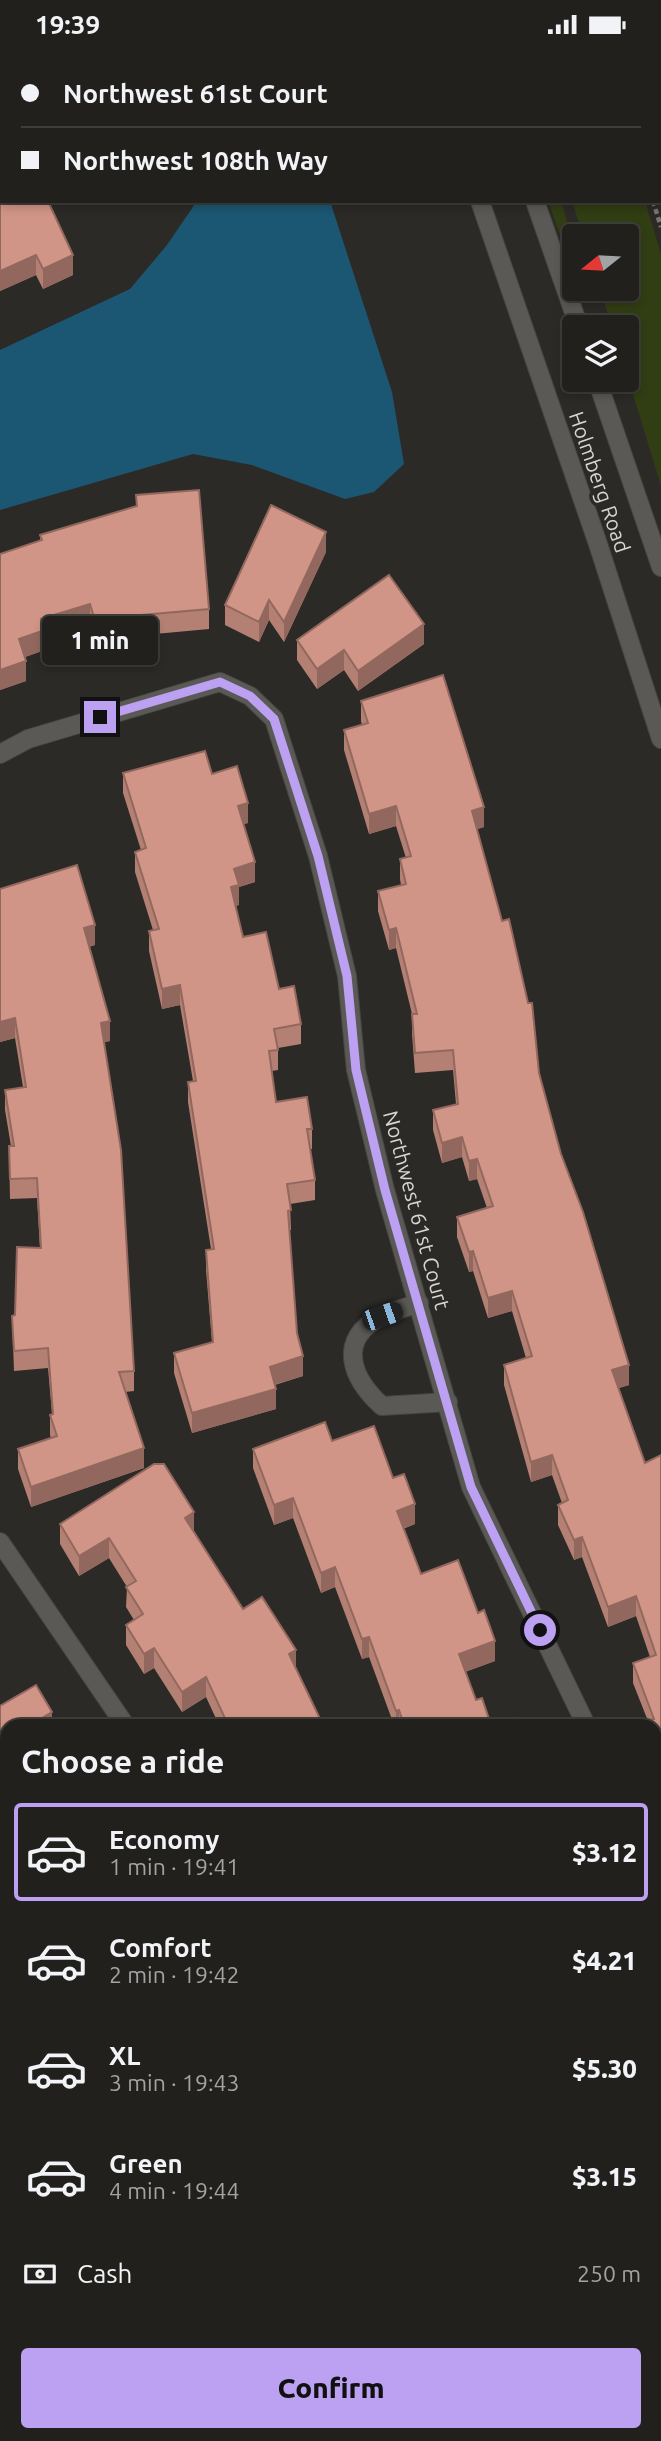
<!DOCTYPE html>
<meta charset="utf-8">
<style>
:root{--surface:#21201d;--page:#2d2d2a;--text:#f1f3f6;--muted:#a2a3a4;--line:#3e3e3b;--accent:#bca0f2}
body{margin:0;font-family:Ubuntu,sans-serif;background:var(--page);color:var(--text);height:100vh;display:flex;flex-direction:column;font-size:26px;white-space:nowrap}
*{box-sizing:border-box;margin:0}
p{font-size:23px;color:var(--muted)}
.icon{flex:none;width:38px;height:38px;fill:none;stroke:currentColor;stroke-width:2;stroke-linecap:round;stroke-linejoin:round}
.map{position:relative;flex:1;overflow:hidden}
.panel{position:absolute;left:0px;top:1670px;width:662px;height:723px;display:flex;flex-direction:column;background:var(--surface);border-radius:21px 21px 0 0;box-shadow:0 4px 10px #0003,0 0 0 2px var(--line)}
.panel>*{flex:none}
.banner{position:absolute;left:0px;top:0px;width:662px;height:154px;box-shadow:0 4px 10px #0003,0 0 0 2px var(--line);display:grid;align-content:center;height:154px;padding:0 21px;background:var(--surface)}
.needle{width:46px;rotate:252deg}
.controls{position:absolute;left:562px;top:175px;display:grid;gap:14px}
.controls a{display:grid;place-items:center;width:77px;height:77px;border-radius:7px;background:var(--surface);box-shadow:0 4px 10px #0003,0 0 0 2px var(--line);font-size:35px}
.end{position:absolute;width:32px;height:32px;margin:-16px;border:9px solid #bca0f2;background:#111;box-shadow:0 0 0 4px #111}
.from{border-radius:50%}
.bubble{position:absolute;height:49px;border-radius:7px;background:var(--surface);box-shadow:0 4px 10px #0003,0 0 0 2px var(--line);font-size:23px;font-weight:800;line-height:49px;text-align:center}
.car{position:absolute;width:21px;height:42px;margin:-21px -10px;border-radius:9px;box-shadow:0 0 5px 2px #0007;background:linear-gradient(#222 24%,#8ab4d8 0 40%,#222 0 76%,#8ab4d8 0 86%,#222 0)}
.banner b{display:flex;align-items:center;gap:24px;height:66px;font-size:26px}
.banner b+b{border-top:2px solid var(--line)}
.banner i{width:18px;height:18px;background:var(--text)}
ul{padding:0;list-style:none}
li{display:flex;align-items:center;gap:21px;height:98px;margin:0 14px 10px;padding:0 7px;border:4px solid transparent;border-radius:7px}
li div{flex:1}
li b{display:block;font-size:26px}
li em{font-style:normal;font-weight:800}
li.active{border-color:var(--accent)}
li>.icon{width:63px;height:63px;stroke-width:1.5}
h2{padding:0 21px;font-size:32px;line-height:84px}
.pay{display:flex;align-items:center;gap:18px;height:77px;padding:0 21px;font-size:26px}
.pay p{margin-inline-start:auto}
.action{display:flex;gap:14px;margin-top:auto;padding:14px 21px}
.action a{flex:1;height:80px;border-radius:7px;background:var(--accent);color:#111;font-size:28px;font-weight:800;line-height:80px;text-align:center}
.status{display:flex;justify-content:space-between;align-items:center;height:49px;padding:0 35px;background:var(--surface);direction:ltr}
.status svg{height:19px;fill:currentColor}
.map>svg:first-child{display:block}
.green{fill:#313d13}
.water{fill:#1b5773}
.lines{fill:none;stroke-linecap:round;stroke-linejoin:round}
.minor-casing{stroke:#474642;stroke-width:20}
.path{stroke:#787674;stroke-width:4.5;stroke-dasharray:5 3.5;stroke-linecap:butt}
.minor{stroke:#5b5955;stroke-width:18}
.wall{fill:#b48074}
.shaded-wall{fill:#92685e}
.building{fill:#d19587;stroke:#92685e;stroke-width:2}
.route{stroke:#bca0f2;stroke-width:9}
.labels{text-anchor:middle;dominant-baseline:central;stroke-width:7;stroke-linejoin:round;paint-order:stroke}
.street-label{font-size:21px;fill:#d7d6d4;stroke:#2c2a27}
</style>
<div class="status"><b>19:39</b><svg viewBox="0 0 49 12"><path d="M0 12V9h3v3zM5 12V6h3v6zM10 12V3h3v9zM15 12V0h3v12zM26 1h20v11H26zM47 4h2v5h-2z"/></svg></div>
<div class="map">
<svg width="661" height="2392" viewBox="0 0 661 2392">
<rect width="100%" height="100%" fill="#2c2a27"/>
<g class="green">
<polygon points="548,152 561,152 574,195 574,226"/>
<polygon points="572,152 645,152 661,205 661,437 627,326 626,278 612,278 600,240 626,240 626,187 583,187"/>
</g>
<g class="water">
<polygon points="197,152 330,152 392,343 404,415 374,443 345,450 252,416 193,405 0,461 0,301 130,240 167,196"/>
<polygon points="661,2156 661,2308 655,2310 654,2158"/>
<polygon points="0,2285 7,2299 7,2385 429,2385 408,2392 0,2392"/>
</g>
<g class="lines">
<g class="minor-casing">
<g id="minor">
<polyline points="428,0 428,2"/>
<polyline points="483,0 483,2"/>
<polyline points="21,2 22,0"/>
<polyline points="0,39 2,36"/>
<polyline points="480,152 598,495 661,690"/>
<polyline points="535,152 579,278"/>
<polyline points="597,331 661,518"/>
<polyline points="0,705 28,690 220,633 250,647 274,670 318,807 347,927 356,1021 385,1141 471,1438 586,1676"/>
<path d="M419 1254C407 1258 393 1262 382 1267 336 1290 351 1329 382 1357L448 1353"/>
<polyline points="0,1493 125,1676"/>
<polyline points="654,1881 661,1893"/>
<polyline points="654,1925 661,1909"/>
<polyline points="0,2144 7,2142"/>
</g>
</g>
<g class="path">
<polyline points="638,0 638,2"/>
<polyline points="653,152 661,178"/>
</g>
<use href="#minor" class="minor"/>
</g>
<g class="wall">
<rect x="91" y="0" width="107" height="2"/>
<polygon points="0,105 73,226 43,240 36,226 0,242"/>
<polygon points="136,446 209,560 209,580 133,587 133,594 99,605 90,575 45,589 45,601 25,608 26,632 0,641 40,491 40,486 136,457"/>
<polygon points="326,503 284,593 269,571 259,593 225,576 225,556"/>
<polygon points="297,591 424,595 358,642 344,621 317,640 297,611"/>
<polygon points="361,652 484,778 477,780 539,1024 561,1105 629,1336 619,1339 645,1414 661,1406 661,1729 656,1730 654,1725 654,1676 644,1676 644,1673 648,1672 633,1634 633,1614 650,1608 636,1567 608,1578 582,1508 574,1511 558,1476 558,1456 562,1454 552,1426 531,1433 504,1336 504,1316 526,1309 512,1262 488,1269 473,1222 469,1223 457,1188 457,1168 487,1159 477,1130 469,1132 462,1108 442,1114 433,1081 433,1061 456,1055 453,1021 415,1024 412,985 412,965 396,899 389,901 378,862 378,842 401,836 400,830 400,810 406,809 396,777 369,785 344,701 344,681 362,676 361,672"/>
<polygon points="123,724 212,725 248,774 243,775 255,833 239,838 239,856 235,857 243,888 279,940 301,975 301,995 278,999 278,1021 272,1022 276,1053 312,1080 312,1100 310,1100 315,1131 315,1151 290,1155 291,1181 289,1181 297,1284 303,1327 275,1336 276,1360 192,1384 174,1324 174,1304 212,1293 206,1221 206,1201 211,1200 188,1053 188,1033 193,1032 180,956 162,960 149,902 149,882 153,881 135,823 135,803 141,801 123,744"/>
<polygon points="0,840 95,896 89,898 110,992 104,993 134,1322 134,1342 125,1343 144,1419 31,1458 18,1420 18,1400 51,1389 50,1386 50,1366 52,1365 48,1319 14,1322 12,1267 15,1266 40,1199 37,1149 10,1150 9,1097 11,1097 5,1061 5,1041 23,1038 15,989 0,993"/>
<polygon points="332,1392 393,1429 415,1475 403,1480 421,1525 495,1612 465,1623 476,1651 491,1676 394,1676 369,1608 362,1610 335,1538 321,1544 293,1469 274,1476 253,1419 253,1400"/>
<polygon points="60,1475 194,1484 243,1560 296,1619 323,1676 219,1676 206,1648 182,1663 154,1619 144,1625 126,1596 126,1576 134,1571 126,1558 127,1538 109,1509 79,1527 60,1495"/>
<polygon points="0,1657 52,1676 7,1676 7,1849 0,1836"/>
<polygon points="660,1782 661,1782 661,1805 660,1802"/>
<polygon points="7,1954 5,2100 0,2085 0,1957"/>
</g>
<g class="shaded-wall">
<polygon points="36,206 36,226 0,242 0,222"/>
<polygon points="73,206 73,226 43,240 43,220"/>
<polygon points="326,483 326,503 284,593 284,573"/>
<polygon points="269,551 269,571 259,593 259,573"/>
<polygon points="90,555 90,575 45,589 45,601 19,610 19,590 41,570"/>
<polygon points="133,574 133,594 99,605 99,585"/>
<polygon points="424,575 424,595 358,642 358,622"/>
<polygon points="344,601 344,621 317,640 317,620"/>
<polygon points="26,612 26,632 0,641 0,621"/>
<polygon points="248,754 248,774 238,777 238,757"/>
<polygon points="396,757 396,777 369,785 369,765"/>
<polygon points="484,758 484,778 472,782 472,762"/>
<polygon points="255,813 255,833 239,838 239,856 231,858 231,838 234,820"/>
<polygon points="95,876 95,896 84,899 84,879"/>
<polygon points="396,879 396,899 389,901 389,881"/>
<polygon points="180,936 180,956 162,960 162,940"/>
<polygon points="15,969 15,989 0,993 0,973"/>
<polygon points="110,972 110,992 101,994 101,974"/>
<polygon points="462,1088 462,1108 442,1114 442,1094"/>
<polygon points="477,1110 477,1130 469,1132 469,1112"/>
<polygon points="473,1202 473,1222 469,1223 469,1203"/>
<polygon points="512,1242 512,1262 488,1269 488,1249"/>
<polygon points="303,1307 303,1327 270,1337 270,1318"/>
<polygon points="629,1316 629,1336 612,1341 612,1321"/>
<polygon points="276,1340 276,1360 192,1384 192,1364"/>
<polygon points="144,1399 144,1419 31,1458 31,1438"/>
<polygon points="552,1406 552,1426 531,1433 531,1413"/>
<polygon points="293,1449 293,1469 274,1476 274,1456"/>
<polygon points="415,1455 415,1475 397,1482 397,1462"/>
<polygon points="194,1463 194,1483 185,1469"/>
<polygon points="582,1488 582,1508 574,1511 574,1491"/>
<polygon points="109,1489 109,1509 79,1527 79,1507"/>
<polygon points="335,1518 335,1538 321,1544 321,1524"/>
<polygon points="636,1547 636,1567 608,1578 608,1558"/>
<polygon points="369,1588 369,1608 362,1610 362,1590"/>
<polygon points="495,1592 495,1612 459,1625 459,1605"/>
<polygon points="154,1599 154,1619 144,1625 144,1605"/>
<polygon points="296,1601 296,1621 289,1605"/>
<polygon points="206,1628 206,1648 182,1663 182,1643"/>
<polygon points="399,1661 399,1676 396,1676 396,1662"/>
<polygon points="52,1663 52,1676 30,1676"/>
<polygon points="661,1709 661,1729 656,1730 656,1710"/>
<rect x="5" y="2080" width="2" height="20"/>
<polygon points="661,2105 661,2125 655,2127 655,2107"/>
</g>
<g class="building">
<polygon points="2,104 2,152 48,152 73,206 43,220 36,206 0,222 0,105"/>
<polygon points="199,441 209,560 131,567 133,574 99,585 90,555 41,570 45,581 19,590 26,612 0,621 0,505 42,491 40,486 137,457 136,446"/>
<polygon points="271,456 326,483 284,573 269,551 259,573 225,556"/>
<polygon points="389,526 424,575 358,622 344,601 317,620 297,591"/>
<polygon points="443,626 484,758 472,762 502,872 509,870 528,954 532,954 539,1024 561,1105 583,1163 629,1316 612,1321 645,1414 661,1406 661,1709 656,1710 654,1705 654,1676 645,1676 644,1673 654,1670 633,1614 656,1606 636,1547 608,1558 582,1488 574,1491 558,1456 568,1451 552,1406 531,1413 504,1316 532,1307 512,1242 488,1249 473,1202 469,1203 457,1168 493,1157 477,1110 469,1112 462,1088 442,1094 433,1061 458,1055 453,1001 415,1004 412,965 417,965 396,879 389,881 378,842 406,835 400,810 411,807 396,757 369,765 344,681 368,674 361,652"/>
<polygon points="205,702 212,725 237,717 248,754 238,757 255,813 234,820 239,836 231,838 243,888 266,883 279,940 294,937 301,975 274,980 278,1001 269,1002 276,1053 307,1048 312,1080 307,1080 315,1131 287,1135 291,1161 288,1162 297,1284 303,1307 270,1318 276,1340 192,1364 174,1304 213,1293 206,1201 214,1200 188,1033 196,1032 180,936 162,940 149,882 159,880 135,803 146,799 123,724"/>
<polygon points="77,816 95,876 84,879 110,972 101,974 121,1101 134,1322 119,1323 144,1399 31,1438 18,1400 57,1387 50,1366 53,1365 48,1299 14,1302 12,1267 15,1266 17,1198 41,1199 37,1129 10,1130 9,1097 14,1097 5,1041 26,1038 15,969 0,973 0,840"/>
<polygon points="325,1373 332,1392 374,1377 393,1429 404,1425 415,1455 397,1462 421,1525 458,1511 478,1564 484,1561 495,1592 459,1605 476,1651 482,1649 491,1676 404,1676 399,1661 396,1662 369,1588 362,1590 335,1518 321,1524 293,1449 274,1456 253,1400"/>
<polygon points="154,1415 164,1415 194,1463 185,1469 243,1560 262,1548 296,1601 289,1605 323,1676 228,1676 206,1628 182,1643 154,1599 144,1605 126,1576 143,1565 126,1538 136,1532 109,1489 79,1507 60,1475"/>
<polygon points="36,1636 52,1663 30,1676 7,1676 7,1829 0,1816 0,1657"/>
<polygon points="519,1669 522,1676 500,1676"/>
<polygon points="7,1954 7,2080 5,2080 0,2065 0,1957"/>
<polygon points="661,1977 661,2105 655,2107 654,1979"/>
</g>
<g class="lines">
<polyline class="route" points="100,668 220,633 250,647 274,670 318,807 347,927 356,1021 385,1141 471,1438 540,1581"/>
</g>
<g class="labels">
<g class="street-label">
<text transform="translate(600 433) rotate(71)">Holmberg Road</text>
<text transform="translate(417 1161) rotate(75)">Northwest 61st Court</text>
</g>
</g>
</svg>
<div class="controls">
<a><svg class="needle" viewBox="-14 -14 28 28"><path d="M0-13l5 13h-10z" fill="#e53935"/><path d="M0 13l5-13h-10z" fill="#a2a3a4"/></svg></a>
<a><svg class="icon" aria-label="layers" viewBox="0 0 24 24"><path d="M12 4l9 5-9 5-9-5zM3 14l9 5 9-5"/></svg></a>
</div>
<i class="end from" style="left:540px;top:1581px"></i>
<i class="end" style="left:100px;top:668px"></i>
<div class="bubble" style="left:42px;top:567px;width:116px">1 min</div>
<i class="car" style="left:382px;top:1267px;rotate:71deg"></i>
<div class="banner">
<b><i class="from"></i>Northwest 61st Court</b>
<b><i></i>Northwest 108th Way</b>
</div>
<section class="panel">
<h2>Choose a ride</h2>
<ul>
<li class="active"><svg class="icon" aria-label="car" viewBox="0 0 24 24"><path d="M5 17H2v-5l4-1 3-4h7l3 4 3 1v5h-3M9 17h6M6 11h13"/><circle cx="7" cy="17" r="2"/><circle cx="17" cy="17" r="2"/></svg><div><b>Economy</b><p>1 min · 19:41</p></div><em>$3.12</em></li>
<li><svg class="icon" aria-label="car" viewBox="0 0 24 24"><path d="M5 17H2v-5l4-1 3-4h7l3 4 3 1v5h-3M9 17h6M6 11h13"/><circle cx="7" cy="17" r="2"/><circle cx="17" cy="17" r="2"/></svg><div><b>Comfort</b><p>2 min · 19:42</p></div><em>$4.21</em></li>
<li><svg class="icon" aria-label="car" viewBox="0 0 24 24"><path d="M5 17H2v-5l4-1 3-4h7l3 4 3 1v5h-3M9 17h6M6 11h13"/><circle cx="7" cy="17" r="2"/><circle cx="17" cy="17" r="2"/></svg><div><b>XL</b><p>3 min · 19:43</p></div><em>$5.30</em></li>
<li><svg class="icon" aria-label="car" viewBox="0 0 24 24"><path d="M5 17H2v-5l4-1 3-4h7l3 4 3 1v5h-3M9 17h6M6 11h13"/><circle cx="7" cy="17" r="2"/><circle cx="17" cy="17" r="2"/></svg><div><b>Green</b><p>4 min · 19:44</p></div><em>$3.15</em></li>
</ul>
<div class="pay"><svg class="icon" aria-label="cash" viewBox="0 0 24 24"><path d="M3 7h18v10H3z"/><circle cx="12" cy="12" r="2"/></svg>Cash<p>250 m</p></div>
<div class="action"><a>Confirm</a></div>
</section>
</div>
